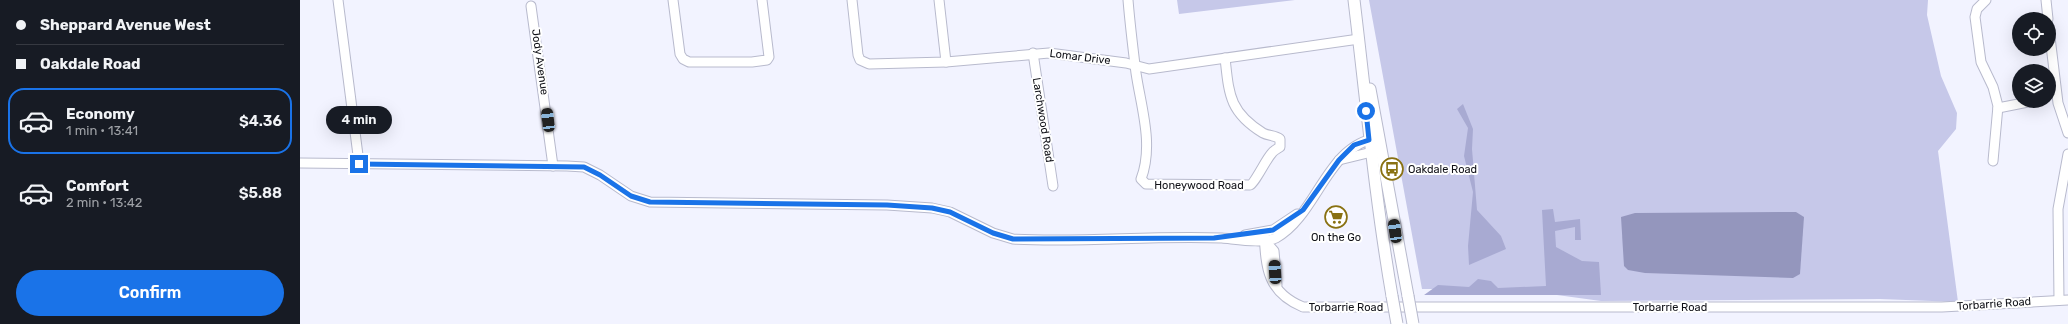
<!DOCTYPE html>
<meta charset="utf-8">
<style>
:root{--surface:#171b24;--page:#242831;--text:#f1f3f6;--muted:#9ea1a6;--line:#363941;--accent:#1a73e8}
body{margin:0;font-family:Rubik,sans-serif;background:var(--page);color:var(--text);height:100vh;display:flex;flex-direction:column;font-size:15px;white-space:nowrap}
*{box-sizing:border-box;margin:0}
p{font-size:13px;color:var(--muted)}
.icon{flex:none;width:22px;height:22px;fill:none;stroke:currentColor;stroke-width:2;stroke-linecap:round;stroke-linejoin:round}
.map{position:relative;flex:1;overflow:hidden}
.side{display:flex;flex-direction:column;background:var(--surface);width:300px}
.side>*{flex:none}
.top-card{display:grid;align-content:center;height:88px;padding:0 16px;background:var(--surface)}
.buttons{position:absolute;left:1712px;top:12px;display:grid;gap:8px}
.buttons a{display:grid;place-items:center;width:44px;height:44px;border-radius:50%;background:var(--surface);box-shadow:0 4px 16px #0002;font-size:20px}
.end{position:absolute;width:18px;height:18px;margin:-9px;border:5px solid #1a73e8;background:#fff;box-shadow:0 0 0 2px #fff}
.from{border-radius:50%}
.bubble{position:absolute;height:28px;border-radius:14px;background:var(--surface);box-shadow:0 4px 16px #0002;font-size:13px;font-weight:600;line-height:28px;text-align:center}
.car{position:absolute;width:12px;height:24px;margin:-12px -6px;border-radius:5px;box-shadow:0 0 3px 1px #0007;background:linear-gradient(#222 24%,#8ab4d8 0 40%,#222 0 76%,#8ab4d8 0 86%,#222 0)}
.top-card b{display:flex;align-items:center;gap:14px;height:38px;font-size:15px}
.top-card b+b{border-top:1px solid var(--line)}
.top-card i{width:10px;height:10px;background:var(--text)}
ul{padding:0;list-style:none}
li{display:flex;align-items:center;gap:12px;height:66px;margin:0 8px 6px;padding:0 8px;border:2px solid transparent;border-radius:16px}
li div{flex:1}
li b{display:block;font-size:15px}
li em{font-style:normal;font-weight:600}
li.current{border-color:var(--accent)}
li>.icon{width:36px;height:36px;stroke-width:1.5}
.button{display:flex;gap:8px;margin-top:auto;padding:8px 16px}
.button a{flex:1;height:46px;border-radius:24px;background:var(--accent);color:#fff;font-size:16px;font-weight:600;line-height:46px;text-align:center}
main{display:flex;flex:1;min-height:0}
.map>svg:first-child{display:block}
.green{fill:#c6c8e9}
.forest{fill:#a8aad2}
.water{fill:#9496bd}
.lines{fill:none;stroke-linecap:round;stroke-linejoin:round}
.minor-casing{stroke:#b8bacd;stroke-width:11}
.major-casing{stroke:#b8bacd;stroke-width:13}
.minor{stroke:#fff;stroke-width:9}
.major{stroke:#fff;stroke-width:11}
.major-bridge-casing{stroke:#b8bacd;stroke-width:13;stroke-linecap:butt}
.major-bridge{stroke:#fff;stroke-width:11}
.route{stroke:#1a73e8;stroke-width:5}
.labels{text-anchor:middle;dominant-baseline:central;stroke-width:4;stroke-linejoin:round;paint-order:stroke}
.street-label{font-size:11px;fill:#101117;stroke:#fff}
.poi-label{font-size:11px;fill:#101117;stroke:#fff;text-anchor:start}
</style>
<main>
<section class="side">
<div class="top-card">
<b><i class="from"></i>Sheppard Avenue West</b>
<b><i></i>Oakdale Road</b>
</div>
<ul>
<li class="current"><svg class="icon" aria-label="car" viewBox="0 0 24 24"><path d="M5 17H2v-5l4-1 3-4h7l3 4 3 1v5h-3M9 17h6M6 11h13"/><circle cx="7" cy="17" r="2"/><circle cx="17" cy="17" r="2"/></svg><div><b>Economy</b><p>1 min · 13:41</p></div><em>$4.36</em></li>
<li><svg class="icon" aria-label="car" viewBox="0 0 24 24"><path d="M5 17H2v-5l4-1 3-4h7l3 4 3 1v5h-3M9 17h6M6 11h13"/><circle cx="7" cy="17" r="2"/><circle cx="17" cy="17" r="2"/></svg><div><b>Comfort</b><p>2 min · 13:42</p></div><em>$5.88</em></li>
</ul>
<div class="button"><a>Confirm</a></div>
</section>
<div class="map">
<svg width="1768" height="324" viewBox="0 0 1768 324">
<rect width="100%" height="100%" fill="#f2f3ff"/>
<g class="green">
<polygon points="877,0 995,0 879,14"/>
<polygon points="1069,0 1628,0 1627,15 1641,76 1657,113 1656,129 1638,151 1658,302 1580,299 1301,301 1213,289 1122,289"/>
</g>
<g class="forest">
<polygon points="1163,104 1173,129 1172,149 1177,210 1201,236 1206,249 1169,265 1168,246 1173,192 1164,156 1168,128 1157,109"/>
<polygon points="1253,209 1255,222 1280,219 1281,240 1275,240 1275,227 1255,231 1256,247 1282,261 1299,262 1301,295 1124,295 1138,285 1169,287 1178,279 1191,281 1198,288 1246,286 1242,210"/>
</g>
<polygon class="water" points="1496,212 1504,217 1500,274 1493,278 1345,273 1328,270 1324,266 1321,217 1335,213"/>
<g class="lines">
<g class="minor-casing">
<g id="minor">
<polyline points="38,0 59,163"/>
<polyline points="373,0 380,54 383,59 389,62 452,62 467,60 469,57 462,0"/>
<polyline points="552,0 558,55 560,60 569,64 646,62 749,53 826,63 849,69 1059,39"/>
<polyline points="639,0 646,62"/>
<path d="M828 0C830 24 833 49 836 73 841 107 854 145 841 179L846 184 950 185C955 183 966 159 972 153 974 150 977 149 980 147V139C975 135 968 136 963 133 929 112 929 94 925 58"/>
<polyline points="1686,0 1677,9 1675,17 1681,62 1693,87 1698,106 1693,161"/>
<polyline points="1746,0 1748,19"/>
<polyline points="231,6 253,166"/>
<polyline points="1749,29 1758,103 1768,133"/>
<polyline points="733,53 753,186"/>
<polyline points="1698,108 1734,101"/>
<polyline points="1039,160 1076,151"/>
<path d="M0 163 267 166 284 167 300 175 331 196 350 202 587 205 632 208 650 212 693 233 713 239C782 243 852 235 922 238 935 239 965 244 976 238 1018 214 1026 146 1077 138"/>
<path d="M964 233C966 268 967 292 1003 307H1642L1768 300"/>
<polyline points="945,235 973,230 997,214"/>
<polyline points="965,241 974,251 977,285"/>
<polyline points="1759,300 1758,209 1768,154"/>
</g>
</g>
<g class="major-casing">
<g id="major">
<path d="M1054 0C1066 99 1075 198 1092 296"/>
<polyline points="1070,89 1108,296"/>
</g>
</g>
<use href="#minor" class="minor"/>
<use href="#major" class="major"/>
<g class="major-bridge-casing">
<g id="major-bridge">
<polyline points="1092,296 1097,324"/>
<polyline points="1108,296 1113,324"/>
</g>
</g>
<use href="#major-bridge" class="major-bridge"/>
</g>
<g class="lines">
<polyline class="route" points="59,164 284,167 300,175 331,196 350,202 587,205 632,208 650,212 693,233 713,239 914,238 973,230 1003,210 1039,160 1054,145 1069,140 1066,111"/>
</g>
<defs>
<g id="bus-ring" transform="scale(1.15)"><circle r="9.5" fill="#fff" stroke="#897112" stroke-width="1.5"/><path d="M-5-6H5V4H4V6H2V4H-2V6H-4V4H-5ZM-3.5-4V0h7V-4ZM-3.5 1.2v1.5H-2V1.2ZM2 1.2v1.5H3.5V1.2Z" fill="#897112"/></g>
<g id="supermarket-ring" transform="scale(1.15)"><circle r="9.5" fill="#fff" stroke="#897112" stroke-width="1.5"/><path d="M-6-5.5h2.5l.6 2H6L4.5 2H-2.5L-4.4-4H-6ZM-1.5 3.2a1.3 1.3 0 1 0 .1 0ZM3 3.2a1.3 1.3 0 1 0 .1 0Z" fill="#897112"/></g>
</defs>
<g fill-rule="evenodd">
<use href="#bus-ring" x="1092" y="169"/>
<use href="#supermarket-ring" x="1036" y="217"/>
</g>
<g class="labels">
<g class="street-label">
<text transform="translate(780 57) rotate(7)">Lomar Drive</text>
<text transform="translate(240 62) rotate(82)">Jody Avenue</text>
<text transform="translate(743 120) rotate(81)">Larchwood Road</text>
<text x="899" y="185">Honeywood Road</text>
<text transform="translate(1694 304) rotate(-4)">Torbarrie Road</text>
<text x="1046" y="307">Torbarrie Road</text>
<text x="1370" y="307">Torbarrie Road</text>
</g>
<g class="poi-label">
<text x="1108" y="169">Oakdale Road</text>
<text x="1036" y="237" text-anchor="middle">On the Go</text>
</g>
</g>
</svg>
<div class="buttons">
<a><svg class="icon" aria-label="locate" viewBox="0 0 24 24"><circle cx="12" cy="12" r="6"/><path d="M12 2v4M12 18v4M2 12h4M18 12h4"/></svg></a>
<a><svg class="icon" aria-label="layers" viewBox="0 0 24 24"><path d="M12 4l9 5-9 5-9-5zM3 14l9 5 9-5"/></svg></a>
</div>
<i class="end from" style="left:1066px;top:111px"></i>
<i class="end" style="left:59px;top:164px"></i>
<div class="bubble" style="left:26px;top:106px;width:66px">4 min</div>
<i class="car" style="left:248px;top:120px;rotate:353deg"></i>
<i class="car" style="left:1095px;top:231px;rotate:352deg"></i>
<i class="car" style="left:975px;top:272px;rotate:357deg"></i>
</div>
</main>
